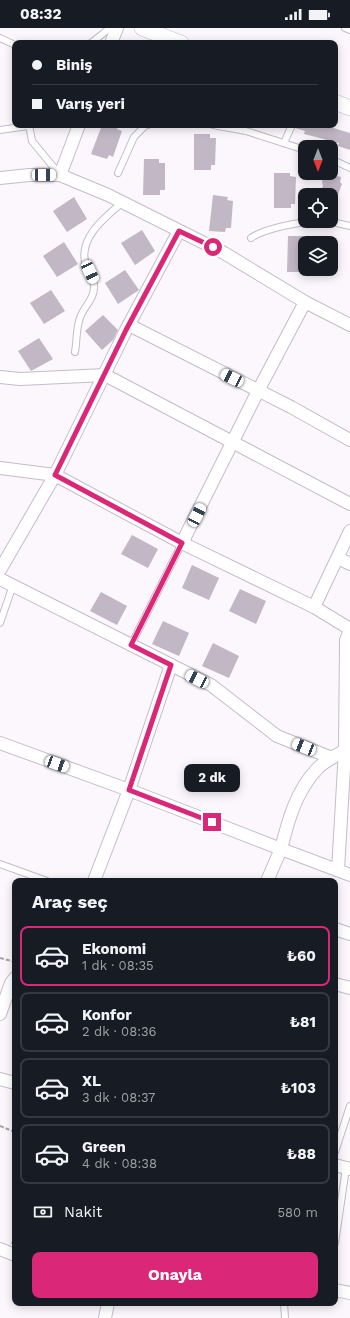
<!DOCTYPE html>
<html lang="tr">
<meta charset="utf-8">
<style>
:root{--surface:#171b24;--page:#20242c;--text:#f1f3f6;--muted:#9ea1a6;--line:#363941;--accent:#db2777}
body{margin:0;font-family:"Work Sans",sans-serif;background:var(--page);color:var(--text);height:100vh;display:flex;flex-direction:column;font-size:15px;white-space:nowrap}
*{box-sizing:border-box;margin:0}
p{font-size:13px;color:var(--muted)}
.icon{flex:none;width:22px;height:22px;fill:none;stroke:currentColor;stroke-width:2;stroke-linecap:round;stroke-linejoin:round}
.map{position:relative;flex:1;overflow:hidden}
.panel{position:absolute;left:12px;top:850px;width:326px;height:428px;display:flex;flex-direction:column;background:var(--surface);border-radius:8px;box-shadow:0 2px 10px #0003}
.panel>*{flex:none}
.guide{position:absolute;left:12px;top:12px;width:326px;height:88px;border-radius:8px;box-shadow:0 2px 10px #0003;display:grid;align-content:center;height:88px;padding:0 20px;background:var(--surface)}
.needle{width:26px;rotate:180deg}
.buttons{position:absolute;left:298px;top:112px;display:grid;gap:8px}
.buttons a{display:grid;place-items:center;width:40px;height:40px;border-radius:8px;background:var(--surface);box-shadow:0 2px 10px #0003;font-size:20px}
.end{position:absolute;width:18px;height:18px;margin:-9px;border:5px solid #db2777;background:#fff;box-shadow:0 0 0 2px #fff}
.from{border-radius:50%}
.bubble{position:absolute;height:28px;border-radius:8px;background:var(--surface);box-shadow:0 2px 10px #0003;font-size:13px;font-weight:700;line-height:28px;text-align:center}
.car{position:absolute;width:12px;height:24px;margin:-12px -6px;border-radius:5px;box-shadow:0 0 3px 1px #0007;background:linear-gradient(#fff 24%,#345 0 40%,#fff 0 76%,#345 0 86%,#fff 0)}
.guide b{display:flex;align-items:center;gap:14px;height:38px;font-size:15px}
.guide b+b{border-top:1px solid var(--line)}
.guide i{width:10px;height:10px;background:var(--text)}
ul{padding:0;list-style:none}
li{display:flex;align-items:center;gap:12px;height:60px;margin:0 8px 6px;padding:0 12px;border:2px solid var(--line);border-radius:8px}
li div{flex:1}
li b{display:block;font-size:15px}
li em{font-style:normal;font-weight:700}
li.selected{border-color:var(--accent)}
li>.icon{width:36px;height:36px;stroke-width:1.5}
h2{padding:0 20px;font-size:18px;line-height:48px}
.pay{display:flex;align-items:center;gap:10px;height:44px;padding:0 20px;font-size:15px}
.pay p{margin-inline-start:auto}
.cta{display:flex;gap:8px;margin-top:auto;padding:8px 20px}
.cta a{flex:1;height:46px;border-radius:8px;background:var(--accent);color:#fff;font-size:16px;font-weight:700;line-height:46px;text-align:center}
.status{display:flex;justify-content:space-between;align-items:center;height:28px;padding:0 20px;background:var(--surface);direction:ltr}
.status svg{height:11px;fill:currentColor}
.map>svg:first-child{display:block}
.building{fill:#c1b7c5}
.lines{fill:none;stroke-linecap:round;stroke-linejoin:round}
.service-casing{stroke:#c5bcca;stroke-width:8}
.minor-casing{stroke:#c5bcca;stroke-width:14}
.tertiary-casing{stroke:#c5bcca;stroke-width:16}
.path{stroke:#a7a4a9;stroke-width:2;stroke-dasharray:4 2;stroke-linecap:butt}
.service{stroke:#fff;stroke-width:6}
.minor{stroke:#fff;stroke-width:12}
.tertiary{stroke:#fff;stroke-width:15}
.route{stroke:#db2777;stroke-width:5}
</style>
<div class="status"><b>08:32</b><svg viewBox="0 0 49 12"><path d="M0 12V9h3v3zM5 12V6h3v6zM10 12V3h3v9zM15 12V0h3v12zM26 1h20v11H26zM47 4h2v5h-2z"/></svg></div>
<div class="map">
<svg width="350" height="1290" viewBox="0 0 350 1290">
<rect width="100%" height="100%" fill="#fbf7fd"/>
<g class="building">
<polygon points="102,97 118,97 117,101 122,103 113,129 109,127 107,131 91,126"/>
<polygon points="296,97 330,97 330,99 350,105 350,122 338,118 339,115 304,106 305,103 295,100"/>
<polygon points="194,106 210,106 210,110 216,110 215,137 211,137 211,142 194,142"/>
<polygon points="144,131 159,131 159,135 165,135 165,162 160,162 160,167 143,167"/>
<polygon points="274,145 290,145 290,148 296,149 295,176 291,176 291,180 274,180"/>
<polygon points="325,145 341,149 340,154 342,156 332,182 331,167 318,167 323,158 322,154"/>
<polygon points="213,167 228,169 227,172 233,173 231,200 226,200 225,204 209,203"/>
<polygon points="74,169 87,191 67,204 53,183"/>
<polygon points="142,202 155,223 135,237 121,215"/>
<polygon points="288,208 303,208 303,212 305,212 304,244 287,244"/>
<polygon points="64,214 78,236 57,249 43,228"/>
<polygon points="125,242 139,262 118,276 105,255"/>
<polygon points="51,262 65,283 44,296 30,275"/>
<polygon points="103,287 118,302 113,312 102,322 85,303"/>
<polygon points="39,310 53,331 31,343 18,323"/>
<polygon points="132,507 158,521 148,540 121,526"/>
<polygon points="192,537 219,550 209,572 182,560"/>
<polygon points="240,561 266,573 256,596 229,583"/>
<polygon points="101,564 127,578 117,597 90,583"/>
<polygon points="163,593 189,605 179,628 152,616"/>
<polygon points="213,615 239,628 229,650 202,638"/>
</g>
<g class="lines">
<g class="service-casing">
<g id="service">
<polyline points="345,0 350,2"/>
<polyline points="0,10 15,17"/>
<polyline points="91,15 110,0"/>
<polyline points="29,97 32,113 60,147"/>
<polyline points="213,97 246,103 305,122"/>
<polyline points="0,102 28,98"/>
<polyline points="284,115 292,97"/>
<polyline points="331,131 350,140"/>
<polyline points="118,145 134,109 146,97 148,97"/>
<polyline points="328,193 350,198"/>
<path d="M251 210C265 200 300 194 317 193"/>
<path d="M75 324C77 313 76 300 80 290 83 279 94 272 94 260 95 251 89 245 86 237 77 211 105 189 123 174"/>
<polyline points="0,595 13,557"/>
<polyline points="131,617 182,515"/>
<polyline points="0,836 47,853"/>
<polyline points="335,1124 350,1078"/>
<polyline points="335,1215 346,1140"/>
<polyline points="284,1275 285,1290"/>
</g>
</g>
<g class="minor-casing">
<g id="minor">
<polyline points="111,15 117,0"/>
<polyline points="60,147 79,97"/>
<polyline points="0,150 29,147 60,147 108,167 224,225 305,274 350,297"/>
<polyline points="129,297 291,379 350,412"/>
<polyline points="0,349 20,351 105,347 350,476"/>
<polyline points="0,440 55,447 182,515 314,579 350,601"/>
<polyline points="182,515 258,363 305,274"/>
<polyline points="338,530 350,536"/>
<polyline points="0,542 55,447 126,302 179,203"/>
<polyline points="0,551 211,657 277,708 332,730"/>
<polyline points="314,579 350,503"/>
<path d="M0 715 129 762 281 821C288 793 296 763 317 741 324 733 336 728 345 722L346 612 350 602"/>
<polyline points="338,842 345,722 350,720"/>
<polyline points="94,853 129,762 171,637"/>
<polyline points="267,853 281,821 350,847"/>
<polyline points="335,901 350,906"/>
<polyline points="335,956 350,960"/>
<polyline points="0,986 11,955 15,950"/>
<polyline points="0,1051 15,1055"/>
<polyline points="335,1137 350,1141"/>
<polyline points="0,1221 15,1227"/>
<polyline points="335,1262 350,1265"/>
<polyline points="105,1290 108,1275"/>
</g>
</g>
<g class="tertiary-casing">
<g id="tertiary">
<polyline points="142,0 181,15"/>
<polyline points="335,74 350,80"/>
</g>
</g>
<g class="path">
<polyline points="0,930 15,934"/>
<polyline points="0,1098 15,1104"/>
<polyline points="12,1216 15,1207"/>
</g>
<use href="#service" class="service"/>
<use href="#minor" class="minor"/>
<use href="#tertiary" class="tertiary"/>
</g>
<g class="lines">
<polyline class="route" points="212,794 129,762 171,637 131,617 182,515 55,447 126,302 179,203 213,219"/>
</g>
</svg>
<div class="buttons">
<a><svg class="needle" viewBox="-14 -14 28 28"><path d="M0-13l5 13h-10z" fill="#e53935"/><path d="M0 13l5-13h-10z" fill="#9ea1a6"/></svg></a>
<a><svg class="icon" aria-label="locate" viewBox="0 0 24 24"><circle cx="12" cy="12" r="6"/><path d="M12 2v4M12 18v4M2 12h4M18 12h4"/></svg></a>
<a><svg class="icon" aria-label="layers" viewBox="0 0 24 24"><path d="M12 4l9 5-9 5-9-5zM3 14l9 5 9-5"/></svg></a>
</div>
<i class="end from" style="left:213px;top:219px"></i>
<i class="end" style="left:212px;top:794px"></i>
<div class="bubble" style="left:184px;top:736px;width:56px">2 dk</div>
<i class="car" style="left:44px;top:147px;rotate:90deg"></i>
<i class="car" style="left:90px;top:244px;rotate:155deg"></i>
<i class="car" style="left:232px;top:350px;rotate:297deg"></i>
<i class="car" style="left:197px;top:487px;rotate:27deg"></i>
<i class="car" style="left:197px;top:651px;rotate:297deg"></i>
<i class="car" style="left:304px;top:719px;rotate:292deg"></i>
<i class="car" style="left:57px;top:736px;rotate:110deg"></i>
<div class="guide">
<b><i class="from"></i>Biniş</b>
<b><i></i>Varış yeri</b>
</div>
<section class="panel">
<h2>Araç seç</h2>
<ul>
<li class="selected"><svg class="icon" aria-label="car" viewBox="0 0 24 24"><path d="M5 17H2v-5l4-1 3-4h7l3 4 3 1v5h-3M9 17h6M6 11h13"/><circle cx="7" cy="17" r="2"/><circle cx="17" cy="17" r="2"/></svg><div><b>Ekonomi</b><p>1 dk · 08:35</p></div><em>₺60</em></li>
<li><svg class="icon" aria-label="car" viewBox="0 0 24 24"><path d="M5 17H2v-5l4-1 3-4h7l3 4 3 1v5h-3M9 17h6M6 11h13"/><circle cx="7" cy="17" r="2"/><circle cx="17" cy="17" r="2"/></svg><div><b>Konfor</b><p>2 dk · 08:36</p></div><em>₺81</em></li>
<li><svg class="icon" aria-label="car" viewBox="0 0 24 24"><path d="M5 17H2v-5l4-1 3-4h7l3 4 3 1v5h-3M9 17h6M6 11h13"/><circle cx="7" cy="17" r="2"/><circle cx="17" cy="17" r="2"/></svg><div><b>XL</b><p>3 dk · 08:37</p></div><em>₺103</em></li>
<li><svg class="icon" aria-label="car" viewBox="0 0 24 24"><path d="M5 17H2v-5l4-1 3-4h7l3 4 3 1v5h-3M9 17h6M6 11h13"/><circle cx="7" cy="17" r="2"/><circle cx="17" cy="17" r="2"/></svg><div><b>Green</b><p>4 dk · 08:38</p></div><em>₺88</em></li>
</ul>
<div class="pay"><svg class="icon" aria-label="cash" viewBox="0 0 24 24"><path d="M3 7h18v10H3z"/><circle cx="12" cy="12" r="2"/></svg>Nakit<p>580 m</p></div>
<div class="cta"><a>Onayla</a></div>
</section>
</div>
